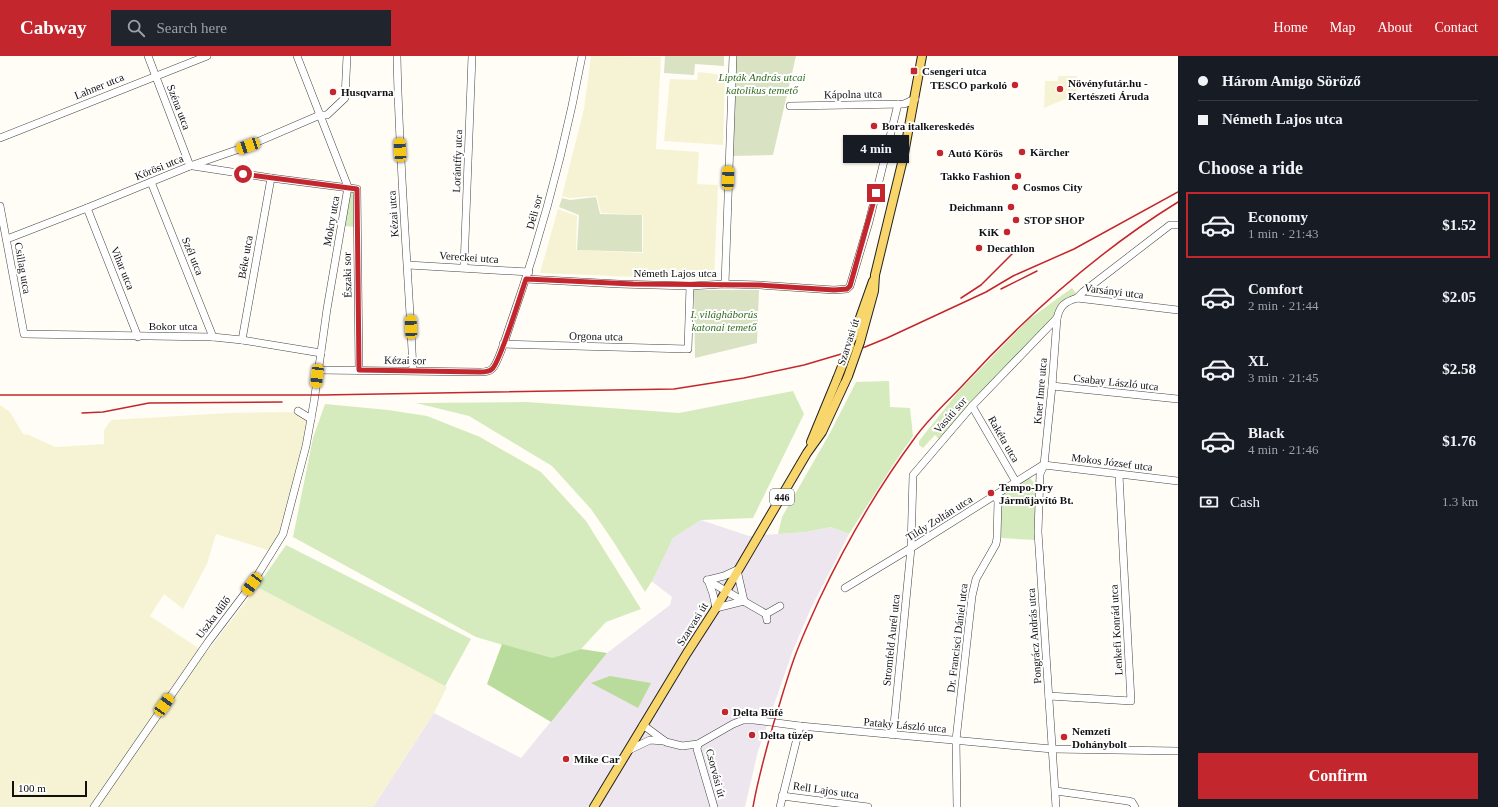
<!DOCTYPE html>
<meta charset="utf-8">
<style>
:root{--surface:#171b24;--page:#20242c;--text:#f1f3f6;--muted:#9ea1a6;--line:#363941;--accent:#c4262e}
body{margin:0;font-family:Georgia,serif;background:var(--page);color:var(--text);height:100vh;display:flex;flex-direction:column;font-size:15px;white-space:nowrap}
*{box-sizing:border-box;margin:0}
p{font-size:13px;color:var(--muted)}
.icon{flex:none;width:22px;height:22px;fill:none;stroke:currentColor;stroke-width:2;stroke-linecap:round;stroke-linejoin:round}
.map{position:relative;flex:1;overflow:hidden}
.panel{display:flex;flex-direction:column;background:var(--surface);width:320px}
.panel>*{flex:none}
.top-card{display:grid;align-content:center;height:88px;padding:0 20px;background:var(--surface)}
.scale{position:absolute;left:12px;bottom:10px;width:75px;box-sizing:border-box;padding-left:4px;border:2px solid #111;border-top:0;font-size:11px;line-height:14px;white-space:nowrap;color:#111;-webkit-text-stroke:3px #fff;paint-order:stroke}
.end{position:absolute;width:18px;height:18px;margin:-9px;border:5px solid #c4262e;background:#fff;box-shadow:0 0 0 2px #fff}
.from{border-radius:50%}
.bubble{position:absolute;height:28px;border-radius:0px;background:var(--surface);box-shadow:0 1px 3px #0004;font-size:13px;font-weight:700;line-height:28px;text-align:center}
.car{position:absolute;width:12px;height:24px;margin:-12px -6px;border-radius:5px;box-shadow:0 0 3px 1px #0007;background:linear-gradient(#f5c518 24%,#345 0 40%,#f5c518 0 76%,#345 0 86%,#f5c518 0)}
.top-card b{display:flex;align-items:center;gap:14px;height:38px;font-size:15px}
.top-card b+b{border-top:1px solid var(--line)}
.top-card i{width:10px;height:10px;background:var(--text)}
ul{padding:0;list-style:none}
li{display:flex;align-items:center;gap:12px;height:66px;margin:0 8px 6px;padding:0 12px;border:2px solid transparent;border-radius:0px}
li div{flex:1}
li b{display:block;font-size:15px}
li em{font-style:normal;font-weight:700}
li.selected{border-color:var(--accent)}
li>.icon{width:36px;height:36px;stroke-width:1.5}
h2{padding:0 20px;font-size:18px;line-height:48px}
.pay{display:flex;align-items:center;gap:10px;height:44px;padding:0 20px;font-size:15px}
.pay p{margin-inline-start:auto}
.primary-button{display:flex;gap:8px;margin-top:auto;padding:8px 20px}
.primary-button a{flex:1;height:46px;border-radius:0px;background:var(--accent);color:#fff;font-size:16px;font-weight:700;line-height:46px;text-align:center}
header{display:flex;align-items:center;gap:24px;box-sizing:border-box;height:56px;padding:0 20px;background:var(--accent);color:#fff}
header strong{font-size:19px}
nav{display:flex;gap:22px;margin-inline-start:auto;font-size:14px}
.search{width:280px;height:36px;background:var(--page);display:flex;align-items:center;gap:10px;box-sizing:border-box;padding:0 14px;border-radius:0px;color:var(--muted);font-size:15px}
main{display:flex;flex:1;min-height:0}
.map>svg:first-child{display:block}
.industrial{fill:#eee6ef}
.farmland{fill:#f6f3d4}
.green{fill:#d5ebbd}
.forest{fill:#b9dc9c}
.cemetery{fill:#d9e3c4}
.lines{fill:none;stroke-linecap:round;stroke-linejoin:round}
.minor-casing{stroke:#444;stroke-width:8}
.major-casing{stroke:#222;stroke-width:10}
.minor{stroke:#fff;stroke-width:7}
.major{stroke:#f9d66b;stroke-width:8}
.rail{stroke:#c4262e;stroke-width:1.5}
.major-bridge-casing{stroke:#222;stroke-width:10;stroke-linecap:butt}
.major-bridge{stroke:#f9d66b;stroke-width:8}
.route{stroke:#c4262e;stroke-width:5}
.poi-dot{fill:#c4262e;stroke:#fff;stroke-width:1.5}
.labels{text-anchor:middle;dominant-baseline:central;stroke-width:4;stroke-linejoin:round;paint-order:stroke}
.shield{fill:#fff;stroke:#585858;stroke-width:1}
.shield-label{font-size:10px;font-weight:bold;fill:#111}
.poi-label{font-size:11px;font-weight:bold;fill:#111;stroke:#fff;text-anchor:start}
.park-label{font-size:11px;font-style:italic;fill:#2f6b1f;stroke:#fff}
.street-label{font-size:11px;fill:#111;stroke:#fff}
</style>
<header>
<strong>Cabway</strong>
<div class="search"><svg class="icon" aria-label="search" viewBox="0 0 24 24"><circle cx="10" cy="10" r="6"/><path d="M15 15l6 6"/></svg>Search here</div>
<nav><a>Home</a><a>Map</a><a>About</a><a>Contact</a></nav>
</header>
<main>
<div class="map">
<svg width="1178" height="751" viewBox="0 0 1178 751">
<rect width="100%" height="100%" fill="#fffdf5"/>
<polygon class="industrial" points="701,464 749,480 806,476 831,471 849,478 811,552 793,594 758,695 745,751 373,751 434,657 521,702 607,597 670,549 672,541 650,524 673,482"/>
<g class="farmland">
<polygon points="591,0 661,1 656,93 699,96 697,128 718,129 714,224 540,217 558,153 577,160 576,194 643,197 643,159 601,157 597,140 569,142 562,140 584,53"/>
<polygon points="698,16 725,19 723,89 664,85 670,23 697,24"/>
<polygon points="1058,20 1077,20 1077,38 1044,52 1045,25 1058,25"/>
<polygon points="0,349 10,356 23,378 29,379 55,391 104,388 104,374 111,364 229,357 295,356 303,359 307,364 308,370 302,390 281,476 271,495 216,478 207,508 183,553 164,538 150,560 206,597 257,531 447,631 434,657 373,751 0,751"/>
</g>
<g class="green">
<polygon points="349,133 352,134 355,138 356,171 344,170"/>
<polygon points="1072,232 1078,240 940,384 935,379 923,392 919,389 919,385 958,336 1028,264"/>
<polygon points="889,325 890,351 910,352 913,380 893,409 849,478 831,471 806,476 778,478 782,461 830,377 856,326"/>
<polygon points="793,335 804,358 753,462 701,464 673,482 652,525 645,536 613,485 591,453 552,410 469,360 416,347 527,346 679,357"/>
<polygon points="325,348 388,354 427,360 480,381 541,416 586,465 641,553 606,566 581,593 551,603 476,581 293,481 313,382"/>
<polygon points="1030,422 1035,428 1035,484 1001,482 1000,443 1006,437"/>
<polygon points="286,489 471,583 445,630 257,531"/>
</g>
<g class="forest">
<polygon points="502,588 552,602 581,593 607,597 551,666 487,628"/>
<polygon points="610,620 651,627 638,652 591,627"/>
</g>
<g class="cemetery">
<polygon points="665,0 724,0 724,10 695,8 694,19 664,17"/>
<polygon points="736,0 796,0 773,99 733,100"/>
<polygon points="596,141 600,158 642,159 642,196 577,194 579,159 559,151 562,142 570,144"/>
<polygon points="694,234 759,234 757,287 695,302"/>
</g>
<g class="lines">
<g class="minor-casing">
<g id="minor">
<polyline points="148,0 190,110"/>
<path d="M397 0C399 105 408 210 413 314"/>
<polyline points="790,50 904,48 915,43"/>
<polyline points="0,82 207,0"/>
<polyline points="193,110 271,122 357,133 359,314"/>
<polyline points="151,126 213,281"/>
<polyline points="0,150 24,278 213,281 242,284 321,297"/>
<polyline points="87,152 138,281"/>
<polyline points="7,183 87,152 190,110 248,90 320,59 327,59 345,42 347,0"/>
<polyline points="408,209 529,216"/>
<polyline points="464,211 472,0"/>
<polyline points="526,223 619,228 690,230 725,228 760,229 834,234 847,233 850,230 869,166 898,48"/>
<polyline points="725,228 733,0"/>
<polyline points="1077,242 1083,236 1170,169 1178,169"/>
<polyline points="242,284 271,122"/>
<polyline points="503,288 688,293 690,230"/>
<path d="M318 314 480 316C484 316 489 316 492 313 498 308 507 278 510 269 541 181 565 91 582 0"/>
<polyline points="1052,330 1178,343"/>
<polyline points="972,350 1016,426"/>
<polyline points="298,355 311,363"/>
<polyline points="1044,409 1178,425"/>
<polygon points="737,514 744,545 716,552 713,538 708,524 724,520"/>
<polyline points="707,524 766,558 767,564"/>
<polyline points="845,532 911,492 1043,409"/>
<polyline points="766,558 780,550"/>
<polyline points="1049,640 1131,645 1119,419"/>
<polyline points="643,669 666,686 682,690 698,688 733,668 743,664 754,664 800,670 1052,693 1178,695"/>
<polyline points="893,679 911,492 913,419 972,350 1057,262"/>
<polyline points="698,688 697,693 714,751"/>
<polyline points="629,694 650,684 664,685"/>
<polyline points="1056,735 1128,745 1132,746 1135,751"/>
<polyline points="782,740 868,751"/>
<polyline points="94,751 208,586 252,528 283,478 306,390 314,346 327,253 348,131 297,0"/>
<polyline points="780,751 800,670"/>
<polyline points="957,751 956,684 972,540 976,523 996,488 997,482 998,445 995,440"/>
<path d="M1056 751 1038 476 1040 418 1044 409 1052 330 1057 262C1060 250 1064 246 1077 242L1178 254"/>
</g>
</g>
<g class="major-casing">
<g id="major">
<polyline points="860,286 874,235 875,219 903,103 922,0"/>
<polyline points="850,290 873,225"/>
<polyline points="811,386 837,323"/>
<polyline points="594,751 687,597 716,552 807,397 822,376 848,320"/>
</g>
</g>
<use href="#minor" class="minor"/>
<use href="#major" class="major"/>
<g class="rail">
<polyline points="1001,233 1037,215"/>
<polyline points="961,242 981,229 1017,193"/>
<polyline points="0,339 322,339 674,333 744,322 804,309 865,291 887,282 986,236 1013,220 1074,193 1178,136"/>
<polyline points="82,357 103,356 149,347 282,346"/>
<path d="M753 751C758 722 766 694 774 666 781 644 787 622 795 600 802 581 811 562 819 544 846 487 877 433 914 383 928 363 947 346 963 329 1027 259 1097 196 1178 146"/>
</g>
<g class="major-bridge-casing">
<g id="major-bridge">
<polyline points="848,320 860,286"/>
<polyline points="837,323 850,290"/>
</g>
</g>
<use href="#major-bridge" class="major-bridge"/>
</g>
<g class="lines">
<path class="route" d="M243 118 357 133 359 314 480 316C484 316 489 316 492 313 500 307 521 237 526 223L633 228 760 229 834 234 847 233 850 230 876 137"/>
</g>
<g class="poi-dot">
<rect x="910" y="11" width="8" height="8" rx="2"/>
<circle cx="1015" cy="29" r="4"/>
<circle cx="1060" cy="33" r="4"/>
<circle cx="333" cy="36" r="4"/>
<circle cx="874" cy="70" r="4"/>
<circle cx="1022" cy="96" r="4"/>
<circle cx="940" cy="97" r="4"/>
<circle cx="1018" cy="120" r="4"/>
<circle cx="1015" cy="131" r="4"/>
<circle cx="1011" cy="151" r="4"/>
<circle cx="1016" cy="164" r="4"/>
<circle cx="1007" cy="176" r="4"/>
<circle cx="979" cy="192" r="4"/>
<circle cx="991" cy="437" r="4"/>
<circle cx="725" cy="656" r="4"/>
<circle cx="752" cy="679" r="4"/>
<circle cx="1064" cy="681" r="4"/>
<circle cx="566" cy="703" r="4"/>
</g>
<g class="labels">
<rect class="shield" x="770" y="433" width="24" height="16" rx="3"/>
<g class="shield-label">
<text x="782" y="441">446</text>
</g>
<g class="poi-label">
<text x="922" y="15">Csengeri utca</text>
<text x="1068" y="27">Növényfutár.hu -<tspan x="1068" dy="13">Kertészeti Áruda</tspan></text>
<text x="1007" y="29" text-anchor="end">TESCO parkoló</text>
<text x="341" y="36">Husqvarna</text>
<text x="882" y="70">Bora italkereskedés</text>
<text x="1030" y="96">Kärcher</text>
<text x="948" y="97">Autó Körös</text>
<text x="1010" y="120" text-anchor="end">Takko Fashion</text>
<text x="1023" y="131">Cosmos City</text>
<text x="1003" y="151" text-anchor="end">Deichmann</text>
<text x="1024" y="164">STOP SHOP</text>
<text x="999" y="176" text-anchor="end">KiK</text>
<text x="987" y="192">Decathlon</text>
<text x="999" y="431">Tempo-Dry<tspan x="999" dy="13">Járműjavító Bt.</tspan></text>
<text x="733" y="656">Delta Büfé</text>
<text x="1072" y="675">Nemzeti<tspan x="1072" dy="13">Dohánybolt</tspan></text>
<text x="760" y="679">Delta tüzép</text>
<text x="574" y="703">Mike Car</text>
</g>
<g class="park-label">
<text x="762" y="21">Lipták András utcai<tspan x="762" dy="13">katolikus temető</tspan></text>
<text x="724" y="258">I. világháborús<tspan x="724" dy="13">katonai temető</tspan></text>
</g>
<g class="street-label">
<text transform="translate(99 30) rotate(-22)">Lahner utca</text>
<text transform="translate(853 38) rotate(-1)">Kápolna utca</text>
<text transform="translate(179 51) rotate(69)">Széna utca</text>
<text transform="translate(457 105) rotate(-88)">Lorántffy utca</text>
<text transform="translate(159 111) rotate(-22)">Körösi utca</text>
<text transform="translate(534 156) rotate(-75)">Déli sor</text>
<text transform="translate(393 158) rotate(-94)">Kézai utca</text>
<text transform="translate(331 165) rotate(-80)">Mokry utca</text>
<text transform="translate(193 200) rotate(68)">Szél utca</text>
<text transform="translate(245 201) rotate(-80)">Béke utca</text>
<text transform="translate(469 201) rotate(4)">Vereckei utca</text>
<text transform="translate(23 212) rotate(80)">Csillag utca</text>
<text transform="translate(123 212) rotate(68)">Vihar utca</text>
<text x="675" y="217">Németh Lajos utca</text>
<text transform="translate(347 219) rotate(-91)">Északi sor</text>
<text transform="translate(1114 235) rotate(7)">Varsányi utca</text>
<text x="173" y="270">Bokor utca</text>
<text transform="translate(596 280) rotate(1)">Orgona utca</text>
<text transform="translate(848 286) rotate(-72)">Szarvasi út</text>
<text transform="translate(405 304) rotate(1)">Kézai sor</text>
<text transform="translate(1116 326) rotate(6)">Csabay László utca</text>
<text transform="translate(1040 335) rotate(-85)">Kner Imre utca</text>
<text transform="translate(950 359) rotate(-49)">Vasúti sor</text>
<text transform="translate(1004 383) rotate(60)">Rakéta utca</text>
<text transform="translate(1112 406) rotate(7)">Mokos József utca</text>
<text transform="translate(939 462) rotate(-32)">Tildy Zoltán utca</text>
<text transform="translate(213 561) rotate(-53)">Uszka dűlő</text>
<text transform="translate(692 568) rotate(-58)">Szarvasi út</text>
<text transform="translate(1116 574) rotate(-93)">Lenkefi Konrád utca</text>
<text transform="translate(1034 580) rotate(-94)">Pongrácz András utca</text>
<text transform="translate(957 582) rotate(-83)">Dr. Francisci Dániel utca</text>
<text transform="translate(891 584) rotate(-84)">Stromfeld Aurél utca</text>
<text transform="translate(905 669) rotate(5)">Pataky László utca</text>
<text transform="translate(716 717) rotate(75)">Csorvási út</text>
<text transform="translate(826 734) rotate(8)">Rell Lajos utca</text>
</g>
</g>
</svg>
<div class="scale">100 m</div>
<i class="end from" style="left:243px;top:118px"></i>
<i class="end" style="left:876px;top:137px"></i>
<div class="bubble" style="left:843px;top:79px;width:66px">4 min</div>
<i class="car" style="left:248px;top:90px;rotate:251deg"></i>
<i class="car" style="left:400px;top:94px;rotate:357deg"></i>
<i class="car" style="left:728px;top:122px;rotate:2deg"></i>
<i class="car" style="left:411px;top:271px;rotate:358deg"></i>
<i class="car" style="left:317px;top:320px;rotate:187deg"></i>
<i class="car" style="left:252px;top:528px;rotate:217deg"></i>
<i class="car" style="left:164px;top:649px;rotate:35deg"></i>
</div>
<section class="panel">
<div class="top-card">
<b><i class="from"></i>Három Amigo Söröző</b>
<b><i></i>Németh Lajos utca</b>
</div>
<h2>Choose a ride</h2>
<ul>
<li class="selected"><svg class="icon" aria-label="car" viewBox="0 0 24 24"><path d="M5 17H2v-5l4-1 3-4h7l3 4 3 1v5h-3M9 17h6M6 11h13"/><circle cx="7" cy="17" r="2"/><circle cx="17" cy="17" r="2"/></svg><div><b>Economy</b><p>1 min · 21:43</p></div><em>$1.52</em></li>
<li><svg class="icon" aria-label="car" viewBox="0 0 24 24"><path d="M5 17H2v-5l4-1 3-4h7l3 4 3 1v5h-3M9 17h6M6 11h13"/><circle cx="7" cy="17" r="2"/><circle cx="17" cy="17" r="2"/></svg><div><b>Comfort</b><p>2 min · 21:44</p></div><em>$2.05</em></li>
<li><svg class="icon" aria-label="car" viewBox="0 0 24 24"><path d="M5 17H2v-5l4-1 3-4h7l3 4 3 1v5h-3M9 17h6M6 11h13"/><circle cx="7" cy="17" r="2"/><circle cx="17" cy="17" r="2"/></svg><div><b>XL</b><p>3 min · 21:45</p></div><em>$2.58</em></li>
<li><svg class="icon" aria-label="car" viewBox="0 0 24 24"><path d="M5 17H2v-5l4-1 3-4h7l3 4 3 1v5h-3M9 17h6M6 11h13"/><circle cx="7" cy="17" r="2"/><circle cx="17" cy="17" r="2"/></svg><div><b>Black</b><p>4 min · 21:46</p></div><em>$1.76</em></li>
</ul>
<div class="pay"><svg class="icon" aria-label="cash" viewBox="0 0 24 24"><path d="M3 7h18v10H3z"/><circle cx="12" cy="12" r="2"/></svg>Cash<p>1.3 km</p></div>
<div class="primary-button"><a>Confirm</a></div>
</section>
</main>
